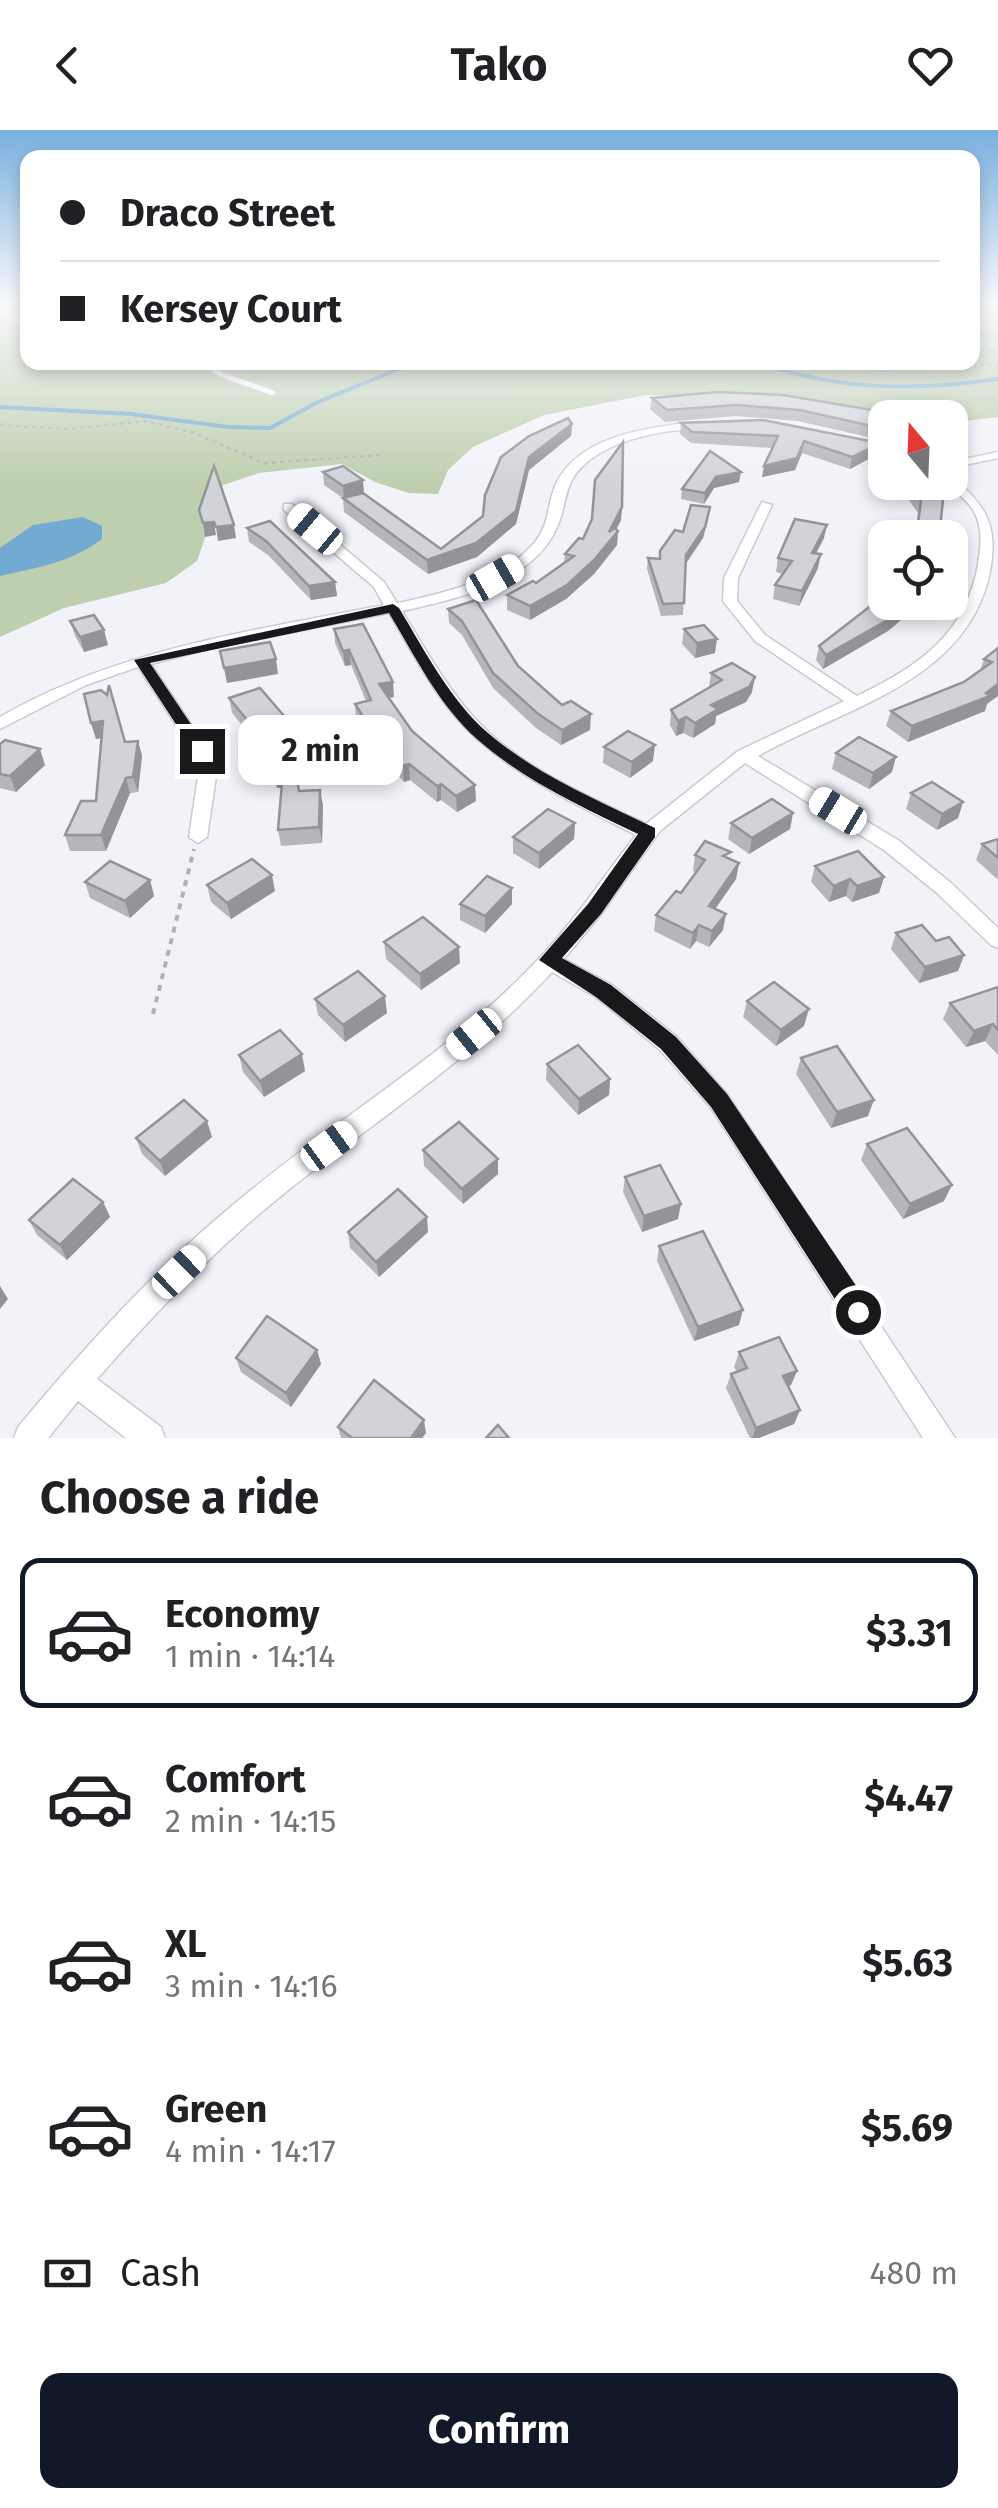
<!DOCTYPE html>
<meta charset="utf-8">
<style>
:root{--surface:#fff;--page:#f6f6f6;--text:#202124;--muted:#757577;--line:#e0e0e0;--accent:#111827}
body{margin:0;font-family:"Fira Sans",sans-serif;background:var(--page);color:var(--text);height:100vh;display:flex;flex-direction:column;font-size:38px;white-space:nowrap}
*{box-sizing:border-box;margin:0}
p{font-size:32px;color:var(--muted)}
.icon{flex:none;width:55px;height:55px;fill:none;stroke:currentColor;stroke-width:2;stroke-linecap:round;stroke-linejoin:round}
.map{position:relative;height:1308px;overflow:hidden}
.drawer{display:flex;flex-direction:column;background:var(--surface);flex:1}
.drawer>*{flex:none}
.banner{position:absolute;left:20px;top:20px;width:960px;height:220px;border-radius:20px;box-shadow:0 5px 15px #0003;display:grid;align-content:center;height:220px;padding:0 40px;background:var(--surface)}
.needle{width:65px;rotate:341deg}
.buttons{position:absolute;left:868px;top:270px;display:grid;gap:20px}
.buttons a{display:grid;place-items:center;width:100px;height:100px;border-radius:20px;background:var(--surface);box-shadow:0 5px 15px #0003;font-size:50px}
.end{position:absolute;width:45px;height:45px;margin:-22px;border:12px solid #18191b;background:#fff;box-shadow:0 0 0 5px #fff}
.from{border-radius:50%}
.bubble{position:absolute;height:70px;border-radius:20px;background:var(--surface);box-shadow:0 5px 15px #0003;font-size:32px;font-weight:700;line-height:70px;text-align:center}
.car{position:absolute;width:30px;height:60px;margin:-30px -15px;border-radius:12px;box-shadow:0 0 8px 2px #0007;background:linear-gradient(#fff 24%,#345 0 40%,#fff 0 76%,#345 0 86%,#fff 0)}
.banner b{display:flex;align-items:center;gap:35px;height:95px;font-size:38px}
.banner b+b{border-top:2px solid var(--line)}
.banner i{width:25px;height:25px;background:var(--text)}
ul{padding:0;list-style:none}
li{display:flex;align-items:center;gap:30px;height:150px;margin:0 20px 15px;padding:0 20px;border:5px solid transparent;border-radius:20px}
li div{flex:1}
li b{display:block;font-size:38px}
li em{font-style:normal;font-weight:700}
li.current{border-color:var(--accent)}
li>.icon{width:90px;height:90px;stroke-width:1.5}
h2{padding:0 40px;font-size:45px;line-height:120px}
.pay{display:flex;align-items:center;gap:25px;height:110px;padding:0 40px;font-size:38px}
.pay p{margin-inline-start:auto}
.button{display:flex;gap:20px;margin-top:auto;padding:20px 40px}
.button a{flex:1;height:115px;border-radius:20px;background:var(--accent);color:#fff;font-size:40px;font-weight:700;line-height:115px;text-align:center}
header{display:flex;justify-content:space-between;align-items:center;height:130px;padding:0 40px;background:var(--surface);font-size:45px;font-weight:700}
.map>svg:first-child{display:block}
.green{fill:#bdcfae}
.water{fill:#73aad1}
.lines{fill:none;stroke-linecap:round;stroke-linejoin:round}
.stream{stroke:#73aad1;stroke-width:4}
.lane-casing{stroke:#cacbd1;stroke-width:8}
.street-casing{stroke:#cacbd1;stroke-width:3}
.path-far1{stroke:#b0b0b5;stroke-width:2.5;stroke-dasharray:4 4;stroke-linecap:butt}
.path{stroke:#b0b0b5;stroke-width:4;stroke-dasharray:6 6;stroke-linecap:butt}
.lane{stroke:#fff;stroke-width:5}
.street{fill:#fff;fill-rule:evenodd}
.wall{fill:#b5b5bb}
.shaded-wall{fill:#939498}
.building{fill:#d2d3d9;stroke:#939498;stroke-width:2.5}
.route{fill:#18191b}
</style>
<header><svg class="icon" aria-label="back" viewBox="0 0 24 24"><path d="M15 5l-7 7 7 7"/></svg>Tako<svg class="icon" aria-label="heart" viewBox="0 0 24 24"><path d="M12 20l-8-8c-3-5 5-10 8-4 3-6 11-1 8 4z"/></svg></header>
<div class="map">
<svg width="998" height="1308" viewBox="0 0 998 1308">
<rect width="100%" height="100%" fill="#f2f2f9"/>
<polygon class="green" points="973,173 998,173 998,287 950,293 950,288 898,287 777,268 646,265 544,285 473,317 448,340 438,364 409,363 375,352 342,334 259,343 223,355 197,431 166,453 64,478 0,507 0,187 27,196 28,232 972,232"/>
<path class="water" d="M83 387 102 396V409C72 432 36 438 0 446V418L33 395Z"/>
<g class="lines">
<g class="stream">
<path d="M759 232C836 261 917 261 998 249"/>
<polyline points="0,277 131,284 228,297 270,298 318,272 416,232"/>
</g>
<g class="lane-casing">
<polyline id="lane" points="205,232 220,244 273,263"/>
</g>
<g class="street-casing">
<g id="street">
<path d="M685 293 702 292 707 295C697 300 683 300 670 301 643 305 614 312 591 329 563 350 569 367 558 395 535 453 455 469 402 481 427 522 451 566 486 600 530 642 592 668 646 694L738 621 844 571 755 511 723 471 724 448 762 372 772 375 738 448 737 471 765 505 857 566C918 537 966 504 978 434 981 416 983 396 973 380 966 369 954 361 945 352H950V347L954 349C988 377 998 397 990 442 967 553 843 578 758 626L898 710 951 753 998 798V818L991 815 937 763 884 720 745 633 660 701 602 783 564 829 612 855 676 906 727 964 955 1308H923L711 978 660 920 596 867 552 842C474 927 377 990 287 1061 217 1117 156 1182 97 1249L161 1297 165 1308H126L78 1271 48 1308H14L18 1297C84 1218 153 1141 233 1075 327 995 435 933 523 845 568 801 598 754 636 705 581 677 524 651 477 609 439 575 415 527 389 483L212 518 151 534 209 621 216 647 207 707 198 713 189 707 198 647 193 621 138 537 86 555 0 599V587C118 519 251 501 384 475L374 457 284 380V374H292L384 452 397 473 403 472C448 462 504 449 535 412 550 394 547 373 556 354 578 308 640 299 685 293Z"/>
<polygon points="998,322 998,328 950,338 950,332"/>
</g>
</g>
<g class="path-far1">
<polyline points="972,205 998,206"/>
<polyline points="0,209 28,211"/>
<polyline points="972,219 998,222"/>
<polyline points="828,232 889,241 923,232"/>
<polyline points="964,232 998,236"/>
<polyline points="0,295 69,299 146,291 194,303 264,333 381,325"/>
</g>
<polyline class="path" points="153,884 194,719"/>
<use href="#lane" class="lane"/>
<use href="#street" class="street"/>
</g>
<g class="wall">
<polygon points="0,173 28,173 28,186 0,177"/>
<polygon points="652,268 885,288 885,311 798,291 736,286 665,292 650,279"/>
<polygon points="763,290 878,324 850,339 802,323 795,340 762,347 773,318 691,313 680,304 681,293"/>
<polygon points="572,294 571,306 529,340 516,394 477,427 428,444 344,382 343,368 324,355 323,342 364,363 441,419 483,386"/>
<polygon points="739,352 714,358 704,374 681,369 682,359"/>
<polygon points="896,352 929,352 939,408 915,408 918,383"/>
<polygon points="622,377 621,390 616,400 618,401 617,415 594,444 566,469 530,490 507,480 507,465 536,453 564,433 565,424"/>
<polygon points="709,388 703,408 685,435 683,485 661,486 647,439 648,428 660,429 683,402"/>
<polygon points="247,398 335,452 337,466 311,470 268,425 249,412"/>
<polygon points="824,408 816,423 818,438 799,476 773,469 775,455 783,444 776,442 778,428"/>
<polygon points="448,479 518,536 590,600 561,615 536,598 493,558 462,505 449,493"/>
<polygon points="70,491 108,515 84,522 75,506"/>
<polygon points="334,499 394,567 389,568 412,601 476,671 457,682 441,670 437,672 410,650 404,652 375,620 356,590 355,574 366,571 351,535 345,536 335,513"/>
<polygon points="684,499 715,523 695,528 682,514"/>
<polygon points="888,501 823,539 816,530 819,516"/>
<polygon points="998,518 985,581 908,612 886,596 891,581 964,552 980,541 984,529"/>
<polygon points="711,543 752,562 746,572 716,586 715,594 693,608 683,603 676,606 670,595 671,580 709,558"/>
<polygon points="260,558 299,661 323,675 322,713 281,716 278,700 281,658 277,658 276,652 262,655 255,611 232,583 229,568"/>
<polygon points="84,564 125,612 138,611 142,626 138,662 130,663 106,721 70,721 65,705 96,671 102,608 96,609"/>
<polygon points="0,614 45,635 16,662 0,658"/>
<polygon points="604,617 653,631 630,648 603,633"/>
<polygon points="836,623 892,642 869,659 832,639"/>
<polygon points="911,663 963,672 958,688 937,700 906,679"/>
<polygon points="793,683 790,699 749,724 728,709 731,693"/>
<polygon points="575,693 574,709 539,739 513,723 513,707"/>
<polygon points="998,709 998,748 997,749 976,730 982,714"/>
<polygon points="695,725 729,729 739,733 736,749 715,779 723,800 709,817 696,811 690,819 654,801 656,785 681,763 696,743 693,741"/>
<polygon points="815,736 884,747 879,763 852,772 846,766 829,772 811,752"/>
<polygon points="150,750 154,766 130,788 90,768 85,752"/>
<polygon points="207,755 275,761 231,789 211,772"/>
<polygon points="512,758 512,774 485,803 460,790 460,774"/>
<polygon points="896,803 936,811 964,825 958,841 919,853 891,819"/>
<polygon points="384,812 460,833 421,860 386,829"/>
<polygon points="998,857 998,925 985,911 966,917 943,889 950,873"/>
<polygon points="315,869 387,883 345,912 318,885"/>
<polygon points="747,871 804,896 776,916 743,887"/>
<polygon points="239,925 305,941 264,967 243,942"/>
<polygon points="801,928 868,986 831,998 796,944"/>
<polygon points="547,934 610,949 609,965 578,985 546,950"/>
<polygon points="212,1007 165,1046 142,1024 136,1008"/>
<polygon points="867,1014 944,1071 903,1089 861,1030"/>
<polygon points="423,1020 498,1044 463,1074 424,1036"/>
<polygon points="625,1047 678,1089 642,1102 623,1062"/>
<polygon points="103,1072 110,1087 67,1130 37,1105 29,1090"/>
<polygon points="348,1102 428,1102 379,1147 350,1118"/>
<polygon points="659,1116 739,1195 694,1211 657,1131"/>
<polygon points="317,1220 321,1234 291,1277 241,1242 236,1228"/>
<polygon points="739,1222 797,1241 791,1255 788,1256 800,1280 794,1294 759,1308 750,1308 726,1258 731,1244 737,1242 734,1237"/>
<polygon points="338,1297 426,1303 422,1308 341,1308"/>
</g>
<g class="shaded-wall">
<polygon points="572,294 571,306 529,340 516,394 477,427 428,444 427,430 476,413 529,327"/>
<polygon points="804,311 802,323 795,340 762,347 764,336"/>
<polygon points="880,313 878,324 850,339 852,327"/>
<polygon points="741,342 739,352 714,358 704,374 705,363 716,347"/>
<polygon points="363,350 364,363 344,369 343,356"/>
<polygon points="622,377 621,390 610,411 618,401 617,415 594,444 566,469 530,490 530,476 609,402"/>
<polygon points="710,377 703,408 684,436 686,425"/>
<polygon points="214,392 216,405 205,407 203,393"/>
<polygon points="234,395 236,408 218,411 216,397"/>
<polygon points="827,395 824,408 809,437 812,423"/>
<polygon points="821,424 818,438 799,476 802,461"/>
<polygon points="335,452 337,466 311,470 309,456"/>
<polygon points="910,472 923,472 888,501 823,539 826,525"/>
<polygon points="104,500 108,515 84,522 80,507"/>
<polygon points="717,509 715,523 695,528 697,513"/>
<polygon points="349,520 351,535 345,536 343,521"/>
<polygon points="276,529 278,544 227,553 224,538"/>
<polygon points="755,547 752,562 746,572 716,586 715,594 693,608 695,593 711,575"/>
<polygon points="393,552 394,567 381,569 379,554"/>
<polygon points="998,554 998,566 987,574 985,581 908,612 912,596 986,563"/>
<polygon points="591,584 590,600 561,615 562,600"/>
<polygon points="686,587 683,603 676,606 678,591"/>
<polygon points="103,591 108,606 96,609 91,593"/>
<polygon points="138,611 142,626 138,662 133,647"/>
<polygon points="655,615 653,631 630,648 632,632"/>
<polygon points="40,619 45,635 16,662 10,646"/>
<polygon points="896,627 892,642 869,659 873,643"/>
<polygon points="409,634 410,650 404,652 403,636"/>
<polygon points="273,636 276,652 262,655 259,639"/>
<polygon points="283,641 285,657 277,658 274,643"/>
<polygon points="126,648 130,663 106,721 101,705"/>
<polygon points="441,654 441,670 437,672 437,656"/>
<polygon points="475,655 476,671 457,682 456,666"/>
<polygon points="320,660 323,675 322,713 319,697"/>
<polygon points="963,672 958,688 937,700 942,684"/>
<polygon points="793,683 790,699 749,724 752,708"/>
<polygon points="575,693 574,709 539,739 539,723"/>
<polygon points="739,733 736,749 706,792 709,776"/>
<polygon points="272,745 275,761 231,789 227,773"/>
<polygon points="884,747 879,763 852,772 857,756"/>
<polygon points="850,749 846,766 829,772 834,756"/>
<polygon points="150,750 154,766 130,788 125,771"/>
<polygon points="512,758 512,774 485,803 485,786"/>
<polygon points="726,784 723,800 709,817 712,801"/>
<polygon points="699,795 696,811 690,819 693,803"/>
<polygon points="459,817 460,833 421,860 420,844"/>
<polygon points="964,825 958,841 919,853 925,837"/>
<polygon points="385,866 387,883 345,912 343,895"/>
<polygon points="809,879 804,896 776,916 781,900"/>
<polygon points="993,894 985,911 966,917 974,901"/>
<polygon points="302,924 305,941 264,967 260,951"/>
<polygon points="610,949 609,965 578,985 579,969"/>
<polygon points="874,970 868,986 831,998 837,982"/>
<polygon points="207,991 212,1007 165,1046 160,1031"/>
<polygon points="498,1029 498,1044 463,1074 462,1059"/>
<polygon points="952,1055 944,1071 903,1089 910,1074"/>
<polygon points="103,1072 110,1087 67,1130 60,1115"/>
<polygon points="681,1074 678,1089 642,1102 644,1086"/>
<polygon points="427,1087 428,1102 379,1147 376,1132"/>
<polygon points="0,1156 8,1169 0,1179"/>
<polygon points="743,1180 739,1195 694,1211 698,1197"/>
<polygon points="317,1220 321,1234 291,1277 286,1263"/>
<polygon points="797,1241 791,1255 777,1260 783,1246"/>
<polygon points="800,1280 794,1294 759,1308 752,1308 756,1298"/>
<polygon points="424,1290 426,1303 422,1308 411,1308"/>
</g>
<g class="building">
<polygon points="718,262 783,265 878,281 898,288 885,288 885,299 800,280 737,275 667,280 652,268"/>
<polygon points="568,288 572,294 529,327 516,381 476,413 427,430 343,368 363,363 441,419 483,386 485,365 501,327 529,306"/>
<polygon points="763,290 880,313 852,327 804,311 797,328 764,336 778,306 692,302 681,293"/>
<polygon points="623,312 622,377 609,402 615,398 618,401 594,430 567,455 530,476 507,465 533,451 536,453 574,426 565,424 579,408 583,409 592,389 595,350"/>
<polygon points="710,321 741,342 716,347 705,363 682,359"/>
<polygon points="214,336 234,395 216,397 214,392 203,393 199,380"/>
<polygon points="343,336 363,350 343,356 323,342"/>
<polygon points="907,352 929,352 943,370 939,408 916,408 921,371"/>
<polygon points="691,375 710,377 705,397 686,425 684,473 663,474 648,428 660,429 660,421 675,400 683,402"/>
<polygon points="795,389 827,395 812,423 821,424 802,461 775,455 792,431 778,428"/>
<polygon points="270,391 335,452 309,456 266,411 247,398"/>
<polygon points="885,459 885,472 910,472 891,488 826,525 819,516 877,471"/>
<polygon points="476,470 518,536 562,575 571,571 591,584 562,600 537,583 493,543 462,491 448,479"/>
<polygon points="94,485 104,500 80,507 70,491"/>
<polygon points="363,494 393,552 379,554 412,601 475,655 456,666 441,654 437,656 409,634 403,636 374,604 355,574 371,570 349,520 343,521 334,499"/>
<polygon points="704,495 717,509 697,513 684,499"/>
<polygon points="270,512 276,529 224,538 220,521"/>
<polygon points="998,518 998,554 986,563 990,566 912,596 891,581 964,552 992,532 984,529"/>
<polygon points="732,533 755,547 749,557 711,575 718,579 695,593 686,587 678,591 671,580 722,550 711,543"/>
<polygon points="109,555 125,612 138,611 133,647 126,648 101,705 65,705 81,671 96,671 103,591 91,593 84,564 101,560 107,565"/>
<polygon points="260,558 285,587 299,661 320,660 319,697 278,700 283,641 274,643 273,636 259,639 252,596 229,568"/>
<polygon points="628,601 655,615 632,632 604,617"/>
<polygon points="859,607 896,627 873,643 836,623"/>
<polygon points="5,610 40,619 10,646 0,644 0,614"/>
<polygon points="932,652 963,672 942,684 911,663"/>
<polygon points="772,669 793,683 752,708 731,693"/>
<polygon points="548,679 575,693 539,723 513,707"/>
<polygon points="998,709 998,728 982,714"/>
<polygon points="705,711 731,722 723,726 739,733 709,776 726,784 712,801 699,795 693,803 656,785 676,761 681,763 705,730 695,725"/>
<polygon points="858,721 884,747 857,756 850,749 834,756 815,736"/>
<polygon points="252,729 272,745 227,773 207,755"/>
<polygon points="110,731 150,750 125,771 85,752"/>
<polygon points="487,746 512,758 485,786 460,774"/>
<polygon points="423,787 459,817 420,844 384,812"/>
<polygon points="922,795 936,811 949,807 964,825 925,837 896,803"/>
<polygon points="358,841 385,866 343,895 315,869"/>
<polygon points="774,852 809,879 781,900 747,871"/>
<polygon points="998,857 998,900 993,894 974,901 950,873"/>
<polygon points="280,900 302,924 260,951 239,925"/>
<polygon points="578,915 610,949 579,969 547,934"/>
<polygon points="837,916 874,970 837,982 801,928"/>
<polygon points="184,970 207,991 160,1031 136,1008"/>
<polygon points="459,992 498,1029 462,1059 423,1020"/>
<polygon points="907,998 952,1055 910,1074 867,1014"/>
<polygon points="660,1035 681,1074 644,1086 625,1047"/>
<polygon points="73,1049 103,1072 60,1115 29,1090"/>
<polygon points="398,1059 427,1087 376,1132 348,1102"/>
<polygon points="703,1101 743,1180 698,1197 659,1116"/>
<polygon points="267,1186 317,1220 286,1263 236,1228"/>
<polygon points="779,1207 797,1241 783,1246 800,1280 756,1298 731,1244 747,1238 739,1222"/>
<polygon points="374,1250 424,1290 411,1308 352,1308 338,1297"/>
<polygon points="498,1295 509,1308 486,1308"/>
</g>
<linearGradient id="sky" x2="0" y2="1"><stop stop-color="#79b0df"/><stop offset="0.49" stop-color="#f9f9fc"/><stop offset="1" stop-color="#f9f9fc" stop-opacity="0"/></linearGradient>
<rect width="998" height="356" fill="url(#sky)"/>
<path class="route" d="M393 474 399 478C425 521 450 570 488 603 537 645 597 670 655 698V707L601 784 562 828 611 855 676 907 727 964 867 1172 871 1182 867 1191 858 1194 849 1191 711 977 661 919 596 867 539 830 588 774 638 704C582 677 525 651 478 610 439 576 415 526 389 483L150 533 209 621 202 626 196 625 134 530Z"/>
</svg>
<div class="buttons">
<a><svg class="needle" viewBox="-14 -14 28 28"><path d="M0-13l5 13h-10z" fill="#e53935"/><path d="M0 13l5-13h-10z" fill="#757577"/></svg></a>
<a><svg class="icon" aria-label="locate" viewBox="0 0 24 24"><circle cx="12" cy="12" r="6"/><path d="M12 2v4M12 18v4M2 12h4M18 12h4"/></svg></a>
</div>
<i class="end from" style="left:858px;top:1182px"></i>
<i class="end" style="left:202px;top:621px"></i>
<div class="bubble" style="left:238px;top:585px;width:165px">2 min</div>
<i class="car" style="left:315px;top:399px;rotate:310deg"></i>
<i class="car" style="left:495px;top:448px;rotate:60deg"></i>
<i class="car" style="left:838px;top:681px;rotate:301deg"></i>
<i class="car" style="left:474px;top:904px;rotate:231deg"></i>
<i class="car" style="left:329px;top:1016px;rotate:54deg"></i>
<i class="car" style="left:179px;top:1142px;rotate:46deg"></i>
<div class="banner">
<b><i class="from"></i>Draco Street</b>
<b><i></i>Kersey Court</b>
</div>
</div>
<section class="drawer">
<h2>Choose a ride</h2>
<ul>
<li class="current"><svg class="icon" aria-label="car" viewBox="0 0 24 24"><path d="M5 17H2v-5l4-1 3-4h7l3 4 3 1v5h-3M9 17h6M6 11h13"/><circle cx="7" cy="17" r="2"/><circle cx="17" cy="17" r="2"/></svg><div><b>Economy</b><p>1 min · 14:14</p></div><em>$3.31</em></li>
<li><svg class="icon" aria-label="car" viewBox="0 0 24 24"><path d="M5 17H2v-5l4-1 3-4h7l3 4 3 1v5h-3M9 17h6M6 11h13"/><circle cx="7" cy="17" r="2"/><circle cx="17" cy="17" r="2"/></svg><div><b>Comfort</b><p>2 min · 14:15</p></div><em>$4.47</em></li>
<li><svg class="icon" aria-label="car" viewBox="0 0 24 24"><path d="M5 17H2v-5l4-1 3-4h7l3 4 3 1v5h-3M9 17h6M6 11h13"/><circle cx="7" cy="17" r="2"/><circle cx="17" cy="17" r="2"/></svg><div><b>XL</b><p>3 min · 14:16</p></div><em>$5.63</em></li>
<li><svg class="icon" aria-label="car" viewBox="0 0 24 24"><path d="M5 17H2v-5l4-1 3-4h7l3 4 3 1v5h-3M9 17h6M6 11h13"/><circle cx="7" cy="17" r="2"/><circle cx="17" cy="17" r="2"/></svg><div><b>Green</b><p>4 min · 14:17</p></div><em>$5.69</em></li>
</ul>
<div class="pay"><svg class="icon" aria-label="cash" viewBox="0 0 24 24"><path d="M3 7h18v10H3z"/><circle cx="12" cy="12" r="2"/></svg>Cash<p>480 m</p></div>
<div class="button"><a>Confirm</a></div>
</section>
